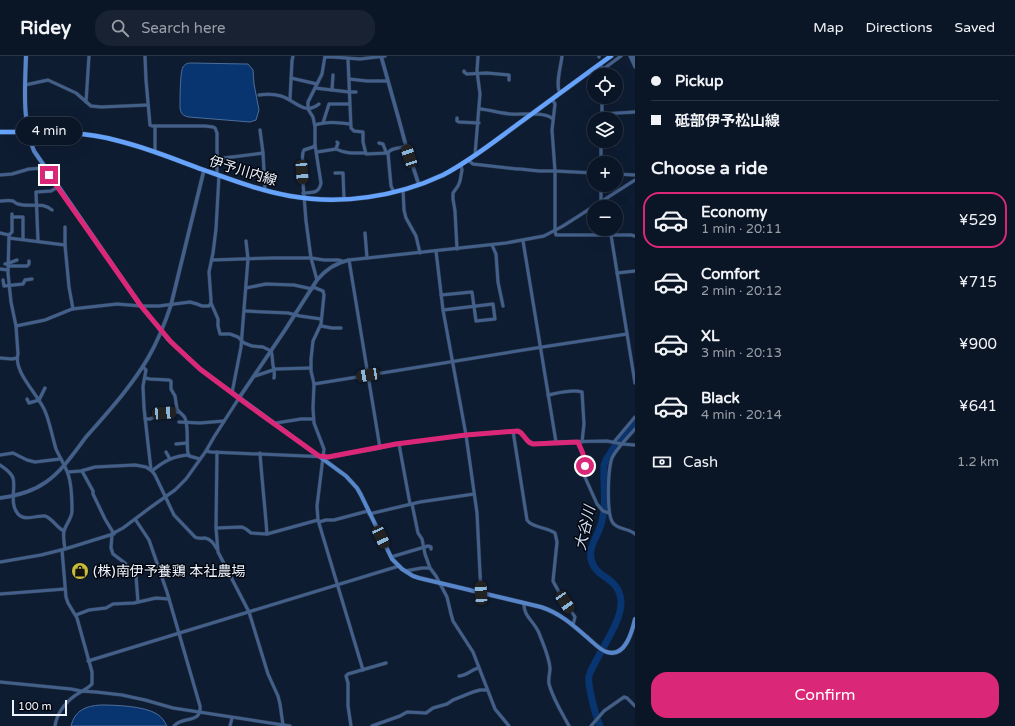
<!DOCTYPE html>
<meta charset="utf-8">
<style>
:root{--surface:#0a1526;--page:#182232;--text:#f1f3f6;--muted:#999fa7;--line:#2a3443;--accent:#db2777}
body{margin:0;font-family:"Varela Round","Noto Sans JP",sans-serif;background:var(--page);color:var(--text);height:100vh;display:flex;flex-direction:column;font-size:15px;white-space:nowrap}
*{box-sizing:border-box;margin:0}
p{font-size:13px;color:var(--muted)}
.icon{flex:none;width:22px;height:22px;fill:none;stroke:currentColor;stroke-width:2;stroke-linecap:round;stroke-linejoin:round}
.map{position:relative;flex:1;overflow:hidden}
.side{display:flex;flex-direction:column;background:var(--surface);width:380px}
.side>*{flex:none}
.banner{display:grid;align-content:center;height:88px;padding:0 16px;background:var(--surface)}
.buttons{position:absolute;left:587px;top:12px;display:grid;gap:8px}
.buttons a{display:grid;place-items:center;width:36px;height:36px;border-radius:50%;background:var(--surface);box-shadow:0 4px 16px #0002,0 0 0 1px var(--line);font-size:20px}
.scale{position:absolute;left:12px;bottom:10px;width:55px;box-sizing:border-box;padding-left:4px;border:2px solid #edf4fd;border-top:0;font-size:11px;line-height:14px;white-space:nowrap;color:#edf4fd;-webkit-text-stroke:3px #030710;paint-order:stroke}
.end{position:absolute;width:18px;height:18px;margin:-9px;border:5px solid #db2777;background:#fff;box-shadow:0 0 0 2px #fff}
.from{border-radius:50%}
.bubble{position:absolute;height:28px;border-radius:14px;background:var(--surface);box-shadow:0 4px 16px #0002,0 0 0 1px var(--line);font-size:13px;font-weight:600;line-height:28px;text-align:center}
.car{position:absolute;width:12px;height:24px;margin:-12px -6px;border-radius:5px;box-shadow:0 0 3px 1px #0007;background:linear-gradient(#222 24%,#8ab4d8 0 40%,#222 0 76%,#8ab4d8 0 86%,#222 0)}
.banner b{display:flex;align-items:center;gap:14px;height:38px;font-size:15px}
.banner b+b{border-top:1px solid var(--line)}
.banner i{width:10px;height:10px;background:var(--text)}
ul{padding:0;list-style:none}
li{display:flex;align-items:center;gap:12px;height:56px;margin:0 8px 6px;padding:0 8px;border:2px solid transparent;border-radius:16px}
li div{flex:1}
li b{display:block;font-size:15px}
li em{font-style:normal;font-weight:600}
li.current{border-color:var(--accent)}
li>.icon{width:36px;height:36px;stroke-width:1.5}
h2{padding:0 16px;font-size:18px;line-height:48px}
.pay{display:flex;align-items:center;gap:10px;height:44px;padding:0 16px;font-size:15px}
.pay p{margin-inline-start:auto}
.action{display:flex;gap:8px;margin-top:auto;padding:8px 16px}
.action a{flex:1;height:46px;border-radius:16px;background:var(--accent);color:#fff;font-size:16px;font-weight:600;line-height:46px;text-align:center}
header{display:flex;align-items:center;gap:24px;box-sizing:border-box;height:56px;padding:0 20px;background:var(--surface);border-bottom:1px solid var(--line)}
header strong{font-size:19px}
nav{display:flex;gap:22px;margin-inline-start:auto;font-size:14px}
.search{width:280px;height:36px;background:var(--page);display:flex;align-items:center;gap:10px;box-sizing:border-box;padding:0 14px;border-radius:16px;color:var(--muted);font-size:15px}
main{display:flex;flex:1;min-height:0}
.map>svg:first-child{display:block}
.water{fill:#08346f;stroke:#4d6e9a}
.lines{fill:none;stroke-linecap:round;stroke-linejoin:round}
.river{stroke:#08346f;stroke-width:7}
.minor-casing{stroke:#29364a;stroke-width:4}
.tertiary-casing{stroke:#29364a;stroke-width:4.5}
.secondary-casing{stroke:#29364a;stroke-width:5}
.primary-casing{stroke:#29364a;stroke-width:5.5}
.minor{stroke:#43608b;stroke-width:3}
.tertiary{stroke:#43608b;stroke-width:3.5}
.secondary{stroke:#5786cb;stroke-width:4}
.primary{stroke:#66a3fd;stroke-width:4.5}
.route{stroke:#db2777;stroke-width:5}
.labels{text-anchor:middle;dominant-baseline:central;stroke-width:3;stroke-linejoin:round;paint-order:stroke}
.street-label{font-size:14px;fill:#edf4fd;stroke:#030710}
.poi-label{font-size:14px;fill:#edf4fd;stroke:#030710;text-anchor:start}
.water-label{font-size:15px;font-style:italic;fill:#d2def1;stroke:#030710}
</style>
<header>
<strong>Ridey</strong>
<div class="search"><svg class="icon" aria-label="search" viewBox="0 0 24 24"><circle cx="10" cy="10" r="6"/><path d="M15 15l6 6"/></svg>Search here</div>
<nav><a>Map</a><a>Directions</a><a>Saved</a></nav>
</header>
<main>
<div class="map">
<svg width="635" height="670" viewBox="0 0 635 670">
<rect width="100%" height="100%" fill="#0e1c32"/>
<g class="water">
<path d="M192 7 245 8H248L253 14 254 28 259 54 256 64 250 66 189 61C183 60 181 58 180 52 180 44 180 16 183 11 186 7 188 7 192 7Z"/>
<path d="M101 649C116 649 144 650 157 658 162 661 164 665 167 670H71C75 654 86 650 101 649Z"/>
</g>
<g class="lines">
<path class="river" d="M600 670C596 661 587 628 589 620 590 616 592 612 594 609 602 591 622 565 621 545 619 520 595 523 591 503 589 492 595 484 599 474 608 452 603 432 604 409L606 404 615 390 635 366"/>
<g class="minor-casing">
<g id="minor">
<polyline points="145,0 146,24 150,69 152,70 205,70 213,71 215,72 217,77 217,118"/>
<polyline points="630,0 635,11"/>
<polyline points="633,0 635,5"/>
<polyline points="326,1 333,1 360,3 385,0"/>
<polyline points="599,1 599,0"/>
<polyline points="348,3 351,72 354,75 363,76 363,86 366,98 388,97"/>
<polyline points="602,11 602,19"/>
<polyline points="602,14 621,0"/>
<polyline points="464,15 464,16 467,18 487,17 509,19 509,24"/>
<polyline points="291,22 317,28"/>
<polyline points="349,23 367,25 388,25"/>
<polyline points="25,29 48,24 76,37 91,50 101,51 148,49"/>
<polyline points="315,32 349,36 356,36"/>
<polyline points="332,34 333,19"/>
<path d="M560 37C555 29 561 10 562 0"/>
<path d="M259 39C266 38 274 38 281 40 295 44 304 60 319 48"/>
<polyline points="290,43 292,5 293,0"/>
<polyline points="552,43 555,48 552,74 555,115 555,175 556,179 631,179 635,180"/>
<polyline points="86,46 89,0"/>
<path d="M480 53C490 54 500 57 510 58 522 59 544 55 553 63"/>
<polyline points="602,58 635,56"/>
<polyline points="457,62 457,65 459,66 479,67"/>
<polyline points="602,63 602,41"/>
<polyline points="323,67 329,48 349,48"/>
<path d="M315 69C326 65 338 66 350 68"/>
<polyline points="260,74 263,97"/>
<path d="M337 86 338 87 336 93C346 98 355 97 365 97"/>
<polyline points="379,87 383,88 386,96 387,96"/>
<polyline points="155,96 155,70"/>
<polyline points="317,96 336,93"/>
<polyline points="475,99 480,38 477,15 478,0"/>
<polyline points="216,103 263,97 265,134"/>
<polyline points="468,104 473,108 517,113 520,113 539,115 555,115 594,117"/>
<polyline points="601,107 601,85"/>
<polyline points="335,117 343,117 344,143"/>
<polyline points="616,118 635,119"/>
<polyline points="0,119 12,118 29,113 45,112"/>
<polyline points="601,129 601,146"/>
<polyline points="403,133 404,154 406,162 416,180 420,197"/>
<path d="M394 136 391 130 388 97C391 91 399 93 406 90"/>
<path d="M303 137C312 136 319 138 321 127L315 89"/>
<path d="M0 145C4 145 9 144 13 145 15 146 16 148 18 148 30 152 42 145 52 154"/>
<polyline points="12,161 23,161 23,183"/>
<path d="M0 177 9 179 8 217 11 246 16 270 18 298C13 316 38 338 45 355 50 367 52 380 56 393 60 402 65 409 68 418 72 429 72 443 72 455 72 462 66 468 64 475 63 480 64 487 65 493"/>
<polyline points="365,177 367,202"/>
<polyline points="9,179 12,176 12,158"/>
<polyline points="611,179 635,327"/>
<polyline points="9,182 65,189 69,231 73,253"/>
<polyline points="38,185 36,136 51,135 58,131"/>
<polyline points="523,185 556,386"/>
<polyline points="65,189 65,171"/>
<polyline points="492,189 496,198 498,226 503,250"/>
<polyline points="457,193 455,155 453,143 453,137 458,130 460,125 462,114 461,109"/>
<polyline points="436,195 443,254 466,379 477,457 481,537"/>
<polyline points="212,204 273,202 311,202 324,204 338,204 342,205"/>
<polyline points="5,208 9,207 17,204"/>
<polyline points="8,210 27,210 29,208 29,205"/>
<polyline points="0,213 8,214"/>
<polyline points="617,217 635,215"/>
<polyline points="3,224 4,230 23,228 25,224 32,223"/>
<path d="M317 224 311 202 306 165 302 115C305 108 300 100 304 94L313 91 315 89V71L313 61 308 53V46L322 18 325 0"/>
<polyline points="313,231 323,235 324,239 321,268 313,285 311,303 311,315 314,328 313,352 314,367 324,393 317,450 318,464 363,614"/>
<polyline points="246,232 266,228 294,229 312,233"/>
<polyline points="441,239 472,236 476,265 495,263 493,248 443,254"/>
<path d="M211 247 218 263V270L220 278H230L238 281 244 287 252 290 263 291 271 295C273 300 272 304 273 309 274 314 275 317 274 322"/>
<polyline points="245,255 288,257 300,260 321,263"/>
<polyline points="16,270 45,264 72,253 117,248 141,250 159,250 190,246 197,248 202,250 209,250 211,247 211,244 209,216 213,197 216,173 219,119"/>
<polyline points="321,270 332,272 341,272"/>
<polyline points="0,302 12,303 17,302"/>
<polyline points="143,311 146,314 143,330 144,352 151,414"/>
<polyline points="255,320 276,313 311,312"/>
<path d="M145 322 150 323 169 324 171 325V333L175 340 177 353C179 357 183 358 185 362 189 372 186 387 188 397L189 400 200 403"/>
<polyline points="314,328 536,292 627,278"/>
<polyline points="232,337 241,291 248,203 246,185"/>
<path d="M548 339C558 337 572 333 582 336L584 368 582 386"/>
<polyline points="27,343 29,347 39,344 45,332"/>
<polyline points="145,363 150,363 164,357 179,356"/>
<polyline points="179,366 200,367 224,365"/>
<polyline points="275,368 276,367 301,363 313,363"/>
<path d="M635 373C628 381 616 393 612 402 608 413 606 458 613 467 618 474 629 472 635 478"/>
<path d="M513 375 527 464C532 472 547 471 555 477L557 486 553 525 560 538 575 561 573 569"/>
<path d="M578 386C580 392 585 399 585 406 585 411 583 414 584 419L597 448 603 455 609 457"/>
<polyline points="614,386 635,361"/>
<polyline points="176,388 187,387"/>
<polyline points="399,388 410,448"/>
<polyline points="380,392 349,204 506,187 544,180 563,170 635,124"/>
<polyline points="206,395 211,396 328,401 375,393 396,388 466,379 513,375 521,376 529,387 533,388 556,386 607,385 622,388 635,389"/>
<polyline points="166,396 170,403"/>
<polyline points="217,396 216,472 218,496 249,556 268,618 278,640 280,648 283,669"/>
<path d="M260 397C262 425 265 451 267 478"/>
<polyline points="0,399 13,397 27,404 35,406 60,403"/>
<path d="M0 409C4 412 11 416 13 422 16 432 9 447 18 458 25 466 36 459 45 460 52 462 57 472 64 475"/>
<polyline points="82,415 93,435 93,438 105,463 114,478"/>
<path d="M152 415C164 405 173 400 189 399"/>
<path d="M68 416 81 415 95 411 135 409 146 411 152 415 155 419 174 459 195 481C198 483 201 482 205 482 211 483 214 488 217 493"/>
<polyline points="412,448 418,477 422,483 425,498 430,512 436,520 447,541 451,558 453,565 473,596 495,653 509,670"/>
<polyline points="369,458 420,446 474,438"/>
<path d="M135 463 149 484 167 536 200 650C202 668 182 660 174 670"/>
<polyline points="319,466 326,464 334,464 368,455"/>
<polyline points="216,472 242,471 246,473 251,477 267,478 318,464"/>
<polyline points="112,478 111,492 113,498 125,507 131,516 136,520 138,546"/>
<polyline points="391,501 428,490 431,491 431,493"/>
<polyline points="0,506 41,499 65,493 110,479 123,472 151,451 175,434 186,423 206,395 214,381 239,342"/>
<polyline points="405,515 422,512 430,512"/>
<polyline points="160,518 178,511"/>
<polyline points="0,538 65,533"/>
<path d="M524 547C523 560 534 565 539 577 543 588 549 600 550 612 550 618 548 622 549 628 553 643 562 657 569 670"/>
<polyline points="76,559 89,554 106,552 113,548 134,547 156,542 169,543"/>
<polyline points="88,605 399,510"/>
<path d="M459 620C466 620 471 614 478 612"/>
<polyline points="0,626 71,633 81,635 96,636 122,639 145,644 173,652 290,670"/>
<path d="M55 670C57 656 67 644 79 637 85 633 86 634 92 628V616L77 562 68 547 66 541 62 494"/>
<polyline points="230,670 232,662"/>
<polyline points="351,670 348,650 348,627 346,620 348,618 386,607"/>
<polyline points="372,670 400,660 407,656 426,657 433,652 447,648 453,644 473,636 480,634 487,634"/>
<polyline points="591,670 604,655 624,641 627,642 635,650"/>
</g>
</g>
<g class="tertiary-casing">
<g id="tertiary">
<polyline points="381,0 399,64 406,90 419,129"/>
<path d="M239 342 285 274 317 224C326 213 335 207 349 204"/>
<path d="M0 442C16 440 32 436 46 426 62 415 74 397 86 381 108 356 131 331 148 302 158 285 165 267 171 249L204 114"/>
</g>
</g>
<g class="secondary-casing">
<path id="secondary" d="M26 0C25 29 22 68 34 95L141 250 168 283 186 300 200 313 346 420 357 432 361 439 392 503 402 513 413 520 419 522 541 551C560 557 574 570 589 583 594 587 600 594 607 596 625 602 632 576 635 563"/>
</g>
<g class="primary-casing">
<path id="primary" d="M0 76C40 76 80 74 119 85 148 92 176 104 204 114 232 124 261 135 290 140 341 149 396 141 443 119 468 106 491 88 514 71 547 47 579 23 611 0"/>
</g>
<use href="#minor" class="minor"/>
<use href="#tertiary" class="tertiary"/>
<use href="#secondary" class="secondary"/>
<use href="#primary" class="primary"/>
</g>
<g class="lines">
<path class="route" d="M49 119 141 250 171 286 200 313 248 349 319 400 328 401 396 388 466 379 518 375C525 378 525 386 533 388L578 386C581 394 586 401 585 410"/>
</g>
<defs>
<g id="shop-disc" transform="scale(0.9)"><circle r="9.5" fill="#c7bb3c" stroke="#030710"/><path d="M-5-2.5h2.3a2.7 3.5 0 0 1 5.4 0H5L5.5 6h-11ZM-1.5-2.5h3a1.5 2.3 0 0 0-3 0Z" fill="#111"/></g>
</defs>
<g fill-rule="evenodd">
<use href="#shop-disc" x="80" y="515"/>
</g>
<g class="labels">
<g class="street-label">
<text transform="translate(243 115) rotate(17)">伊予川内線</text>
</g>
<g class="poi-label">
<text x="93" y="515">(株)南伊予養鶏 本社農場</text>
</g>
<g class="water-label">
<text transform="translate(585 472) rotate(-77)">大谷川</text>
</g>
</g>
</svg>
<div class="buttons">
<a><svg class="icon" aria-label="locate" viewBox="0 0 24 24"><circle cx="12" cy="12" r="6"/><path d="M12 2v4M12 18v4M2 12h4M18 12h4"/></svg></a>
<a><svg class="icon" aria-label="layers" viewBox="0 0 24 24"><path d="M12 4l9 5-9 5-9-5zM3 14l9 5 9-5"/></svg></a>
<a>+</a>
<a>−</a>
</div>
<div class="scale">100 m</div>
<i class="end from" style="left:585px;top:410px"></i>
<i class="end" style="left:49px;top:119px"></i>
<div class="bubble" style="left:16px;top:61px;width:66px">4 min</div>
<i class="car" style="left:409px;top:100px;rotate:342deg"></i>
<i class="car" style="left:302px;top:116px;rotate:176deg"></i>
<i class="car" style="left:368px;top:319px;rotate:260deg"></i>
<i class="car" style="left:164px;top:357px;rotate:86deg"></i>
<i class="car" style="left:381px;top:481px;rotate:155deg"></i>
<i class="car" style="left:481px;top:537px;rotate:357deg"></i>
<i class="car" style="left:565px;top:546px;rotate:146deg"></i>
</div>
<section class="side">
<div class="banner">
<b><i class="from"></i>Pickup</b>
<b><i></i>砥部伊予松山線</b>
</div>
<h2>Choose a ride</h2>
<ul>
<li class="current"><svg class="icon" aria-label="car" viewBox="0 0 24 24"><path d="M5 17H2v-5l4-1 3-4h7l3 4 3 1v5h-3M9 17h6M6 11h13"/><circle cx="7" cy="17" r="2"/><circle cx="17" cy="17" r="2"/></svg><div><b>Economy</b><p>1 min · 20:11</p></div><em>¥529</em></li>
<li><svg class="icon" aria-label="car" viewBox="0 0 24 24"><path d="M5 17H2v-5l4-1 3-4h7l3 4 3 1v5h-3M9 17h6M6 11h13"/><circle cx="7" cy="17" r="2"/><circle cx="17" cy="17" r="2"/></svg><div><b>Comfort</b><p>2 min · 20:12</p></div><em>¥715</em></li>
<li><svg class="icon" aria-label="car" viewBox="0 0 24 24"><path d="M5 17H2v-5l4-1 3-4h7l3 4 3 1v5h-3M9 17h6M6 11h13"/><circle cx="7" cy="17" r="2"/><circle cx="17" cy="17" r="2"/></svg><div><b>XL</b><p>3 min · 20:13</p></div><em>¥900</em></li>
<li><svg class="icon" aria-label="car" viewBox="0 0 24 24"><path d="M5 17H2v-5l4-1 3-4h7l3 4 3 1v5h-3M9 17h6M6 11h13"/><circle cx="7" cy="17" r="2"/><circle cx="17" cy="17" r="2"/></svg><div><b>Black</b><p>4 min · 20:14</p></div><em>¥641</em></li>
</ul>
<div class="pay"><svg class="icon" aria-label="cash" viewBox="0 0 24 24"><path d="M3 7h18v10H3z"/><circle cx="12" cy="12" r="2"/></svg>Cash<p>1.2 km</p></div>
<div class="action"><a>Confirm</a></div>
</section>
</main>
